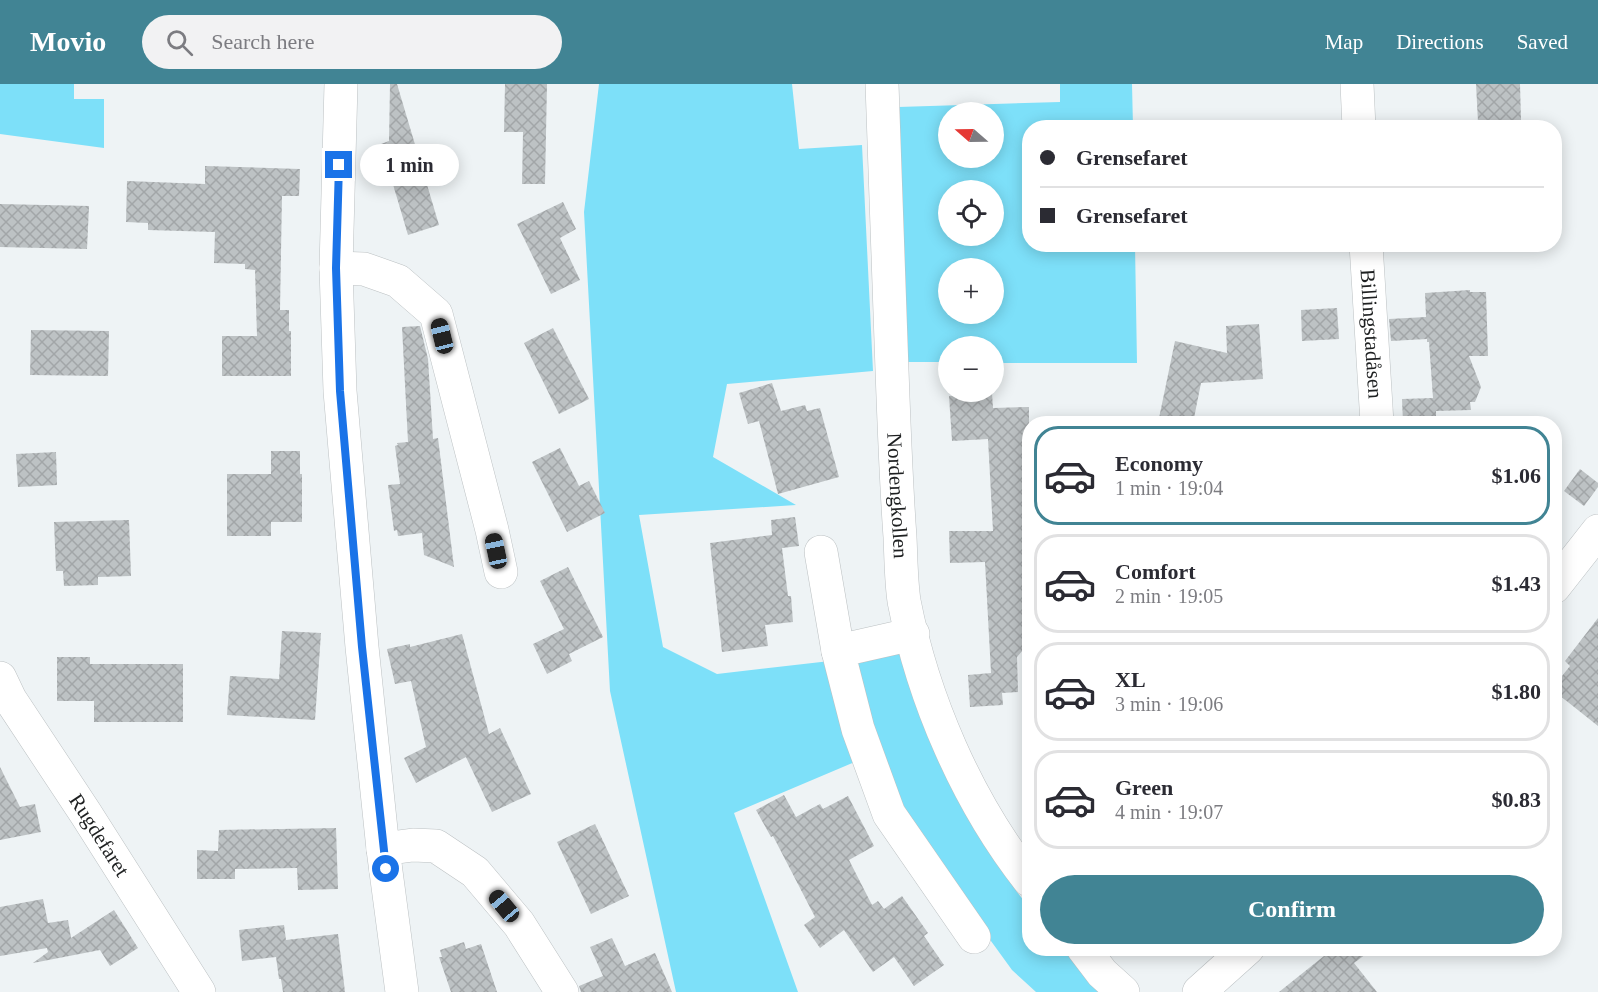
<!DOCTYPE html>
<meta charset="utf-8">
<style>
:root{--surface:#fff;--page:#f2f2f3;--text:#2b2b33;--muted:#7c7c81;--line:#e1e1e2;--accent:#418494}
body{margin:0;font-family:"Times New Roman",serif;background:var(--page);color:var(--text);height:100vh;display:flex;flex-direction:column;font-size:22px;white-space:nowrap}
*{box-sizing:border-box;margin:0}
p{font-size:20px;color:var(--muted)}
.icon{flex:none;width:33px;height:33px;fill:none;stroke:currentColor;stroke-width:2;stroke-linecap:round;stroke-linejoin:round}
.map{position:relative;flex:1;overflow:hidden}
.sheet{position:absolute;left:1022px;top:332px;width:540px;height:540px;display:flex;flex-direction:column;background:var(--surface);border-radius:24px;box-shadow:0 3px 15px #0003}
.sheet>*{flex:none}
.guide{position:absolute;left:1022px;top:36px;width:540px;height:132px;border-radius:24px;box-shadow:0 3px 15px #0003;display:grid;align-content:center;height:132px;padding:0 18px;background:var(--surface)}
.needle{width:39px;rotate:290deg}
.controls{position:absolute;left:938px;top:18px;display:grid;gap:12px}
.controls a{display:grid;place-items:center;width:66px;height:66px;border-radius:50%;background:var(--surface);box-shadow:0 3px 15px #0003;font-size:30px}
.end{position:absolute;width:27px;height:27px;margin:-14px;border:8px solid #1a73e8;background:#fff;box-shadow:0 0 0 3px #fff}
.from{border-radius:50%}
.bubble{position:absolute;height:42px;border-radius:21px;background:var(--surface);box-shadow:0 3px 15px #0003;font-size:20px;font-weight:700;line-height:42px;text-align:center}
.car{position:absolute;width:18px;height:36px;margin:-18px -9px;border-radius:8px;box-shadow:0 0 4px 2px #0007;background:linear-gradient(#222 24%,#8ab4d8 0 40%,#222 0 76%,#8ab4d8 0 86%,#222 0)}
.guide b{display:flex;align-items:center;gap:21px;height:57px;font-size:22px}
.guide b+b{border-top:2px solid var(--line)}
.guide i{width:15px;height:15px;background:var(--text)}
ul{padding:10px 0 0;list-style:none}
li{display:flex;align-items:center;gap:18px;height:99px;margin:0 12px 9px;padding:0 6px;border:3px solid var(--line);border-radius:24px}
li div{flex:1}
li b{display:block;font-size:22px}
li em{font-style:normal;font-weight:700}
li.active{border-color:var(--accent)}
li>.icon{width:54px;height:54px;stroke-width:1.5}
.primary-button{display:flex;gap:12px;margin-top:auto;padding:12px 18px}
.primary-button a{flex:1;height:69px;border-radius:36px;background:var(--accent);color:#fff;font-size:24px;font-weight:700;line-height:69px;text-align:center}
header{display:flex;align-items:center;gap:36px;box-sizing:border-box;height:84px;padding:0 30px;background:var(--accent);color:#fff}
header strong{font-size:28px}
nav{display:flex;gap:33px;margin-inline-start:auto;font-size:21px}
.search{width:420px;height:54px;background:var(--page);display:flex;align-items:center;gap:15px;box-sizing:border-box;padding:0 21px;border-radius:33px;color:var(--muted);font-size:22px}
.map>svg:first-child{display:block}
.green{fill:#7de0f9;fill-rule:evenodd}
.building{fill:url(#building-cross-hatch)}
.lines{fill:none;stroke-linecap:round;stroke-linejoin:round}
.minor-casing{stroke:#bcc1c3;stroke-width:34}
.minor{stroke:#fff;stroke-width:33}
.route{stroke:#1a73e8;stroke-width:8}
.labels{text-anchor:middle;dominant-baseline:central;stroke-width:4.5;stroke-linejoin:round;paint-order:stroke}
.street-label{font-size:21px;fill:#1e2021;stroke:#eef3f5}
</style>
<header>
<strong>Movio</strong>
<div class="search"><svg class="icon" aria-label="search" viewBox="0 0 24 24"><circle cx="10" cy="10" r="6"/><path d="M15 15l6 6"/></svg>Search here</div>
<nav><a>Map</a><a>Directions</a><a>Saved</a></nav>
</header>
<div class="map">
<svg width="1598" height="908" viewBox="0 0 1598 908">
<defs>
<pattern id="building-cross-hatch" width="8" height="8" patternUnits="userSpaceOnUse" patternTransform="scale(1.5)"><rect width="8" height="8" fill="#bdc2c4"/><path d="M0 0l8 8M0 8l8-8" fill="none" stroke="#a2a6a8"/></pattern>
</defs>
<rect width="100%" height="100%" fill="#eef3f5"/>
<g class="green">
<polygon points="0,0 74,0 74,15 104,15 104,64 0,50"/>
<polygon points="599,0 792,0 799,65 862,61 873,287 727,300 713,373 796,421 639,431 663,563 717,590 900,569 938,675 1017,808 1029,823 1029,864 1063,864 1100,908 1036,908 1012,886 933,777 876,669 734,729 798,908 676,908 610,607 584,128"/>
<path d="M1060 0H1132L1133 43 1029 44V160L1135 161 1137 279H993V262H948V278H908L898 23 1060 18ZM948 28H993V74H948ZM948 106H993V152H948ZM948 184H993V230H948Z"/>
</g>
<g class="building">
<polygon points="390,0 397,0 439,141 408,151 381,60 389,57"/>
<polygon points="505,0 547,0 545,100 522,100 523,48 504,48"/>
<polygon points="1476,0 1520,0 1521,36 1478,38"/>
<polygon points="205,82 300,85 299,112 282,112 280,226 289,226 289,247 291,247 291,292 222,292 222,252 257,252 255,186 245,185 245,180 214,179 215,148 148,146 148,139 126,138 127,97 205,100"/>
<polygon points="563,118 576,145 560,154 580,196 551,210 517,140"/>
<polygon points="0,120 89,122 87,165 0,163"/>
<polygon points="1470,206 1470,208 1486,208 1488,272 1469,272 1481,303 1475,318 1470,318 1471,326 1436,327 1436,339 1403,339 1402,315 1433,314 1429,258 1427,258 1427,255 1391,257 1389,235 1426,233 1425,209"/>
<polygon points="1337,224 1339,255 1302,257 1301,226"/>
<polygon points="1259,240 1263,295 1201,299 1193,339 1158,339 1175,257 1227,269 1226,242"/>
<polygon points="420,242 428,275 433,355 438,354 454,483 424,471 422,449 398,452 397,446 394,447 388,401 400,400 395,362 398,361 397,359 408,358 402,243"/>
<polygon points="553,244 589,315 559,330 524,259"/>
<polygon points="31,246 109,247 108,292 30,291"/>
<polygon points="772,299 781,327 805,321 807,327 820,324 839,393 778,410 759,337 748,340 739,309"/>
<polygon points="992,309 993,324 1029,323 1029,559 1017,573 1018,608 1002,609 1003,621 970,623 968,591 991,589 985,478 950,479 949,447 993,447 988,355 952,357 949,312"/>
<polygon points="560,364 579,402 589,397 605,429 567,448 532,378"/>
<polygon points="271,367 300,367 300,390 302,390 302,438 271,438 271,452 227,452 227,390 271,390"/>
<polygon points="56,368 57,401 18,403 16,370"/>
<polygon points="1580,385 1598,399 1598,403 1584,422 1564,407"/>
<polygon points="795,433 799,462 782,464 788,512 791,512 793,538 765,541 768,562 722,568 710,459 772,451 771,436"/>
<polygon points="129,436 131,492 98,493 98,501 64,502 63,487 56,487 54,438"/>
<polygon points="568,483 603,553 569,570 572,577 547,590 533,560 564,545 540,497"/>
<polygon points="1598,534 1598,642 1554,607 1554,602 1570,582 1565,577"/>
<polygon points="282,547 321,549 315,636 227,631 230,592 279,595"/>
<polygon points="462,550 489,650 500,644 531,710 492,728 466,673 416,699 404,674 426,663 411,597 395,600 387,565 410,560 410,563"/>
<polygon points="57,573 90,573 90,580 183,580 183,638 94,638 94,617 57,617"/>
<polygon points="0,683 20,723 35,720 41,748 0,756"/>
<polygon points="784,711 796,733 820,720 823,725 848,712 874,762 849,776 872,821 878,817 884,825 902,812 928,849 924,852 944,881 914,902 894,873 873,888 844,846 820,864 804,841 815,833 773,752 771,753 756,726"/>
<polygon points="595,740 629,812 591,830 557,758"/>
<polygon points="336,744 338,805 298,806 297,784 235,785 235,795 197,795 197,766 218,767 219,746"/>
<polygon points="43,815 48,839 68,836 71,854 114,826 138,864 110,882 100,866 33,879 48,868 47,864 0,872 0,823"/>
<polygon points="284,841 286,856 338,850 345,908 283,908 281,895 279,895 276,873 242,877 239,846"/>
<polygon points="612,854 625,882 655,869 672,908 581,908 579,902 603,892 590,863"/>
<polygon points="464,858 466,865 481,860 497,908 451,908 439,873 442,873 440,866"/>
<polygon points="1334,864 1374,864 1354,879 1377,908 1279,908"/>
</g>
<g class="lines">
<g class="minor-casing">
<g id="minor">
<polyline points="341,0 336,184 340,307 362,563 383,765 402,908"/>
<path id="s1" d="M882 0C885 95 888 190 892 286 894 342 896 398 900 453 901 474 901 496 904 517 923 615 967 717 1029 796"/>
<polyline points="1357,0 1359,44"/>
<path id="s2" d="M1366 160 1377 339"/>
<polyline points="336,184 364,185 398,197 436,230 492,446 501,488"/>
<polyline points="821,468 838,567"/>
<polyline points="1554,503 1598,447"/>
<polyline points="913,550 838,567 858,645 889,730 974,853"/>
<path id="s3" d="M0 594 10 615 86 730 199 908"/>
<polyline points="383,765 413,761 436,762 475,788 519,840 562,908"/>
<polyline points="1083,864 1102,889 1123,908"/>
<polyline points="1199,908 1248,864"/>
</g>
</g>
<use href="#minor" class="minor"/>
</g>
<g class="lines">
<polyline class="route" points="339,81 336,184 340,307 362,563 386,785"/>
</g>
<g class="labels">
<g class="street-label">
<text stroke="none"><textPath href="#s2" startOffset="90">Billingstadåsen</textPath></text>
<text stroke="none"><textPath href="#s1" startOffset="412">Nordengkollen</textPath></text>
<text stroke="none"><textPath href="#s3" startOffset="186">Rugdefaret</textPath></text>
</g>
</g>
</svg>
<div class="controls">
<a><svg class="needle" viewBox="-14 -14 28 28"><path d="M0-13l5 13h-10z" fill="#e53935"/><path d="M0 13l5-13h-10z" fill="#7c7c81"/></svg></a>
<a><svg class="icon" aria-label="locate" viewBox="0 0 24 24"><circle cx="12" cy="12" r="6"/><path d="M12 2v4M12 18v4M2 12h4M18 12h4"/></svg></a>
<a>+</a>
<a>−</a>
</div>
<i class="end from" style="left:386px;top:785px"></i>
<i class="end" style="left:339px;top:81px"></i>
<div class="bubble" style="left:360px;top:60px;width:99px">1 min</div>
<i class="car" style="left:442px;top:252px;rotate:346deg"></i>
<i class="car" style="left:496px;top:467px;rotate:348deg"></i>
<i class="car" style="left:504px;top:822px;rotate:320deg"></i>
<div class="guide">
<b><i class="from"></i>Grensefaret</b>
<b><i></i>Grensefaret</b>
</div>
<section class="sheet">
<ul>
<li class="active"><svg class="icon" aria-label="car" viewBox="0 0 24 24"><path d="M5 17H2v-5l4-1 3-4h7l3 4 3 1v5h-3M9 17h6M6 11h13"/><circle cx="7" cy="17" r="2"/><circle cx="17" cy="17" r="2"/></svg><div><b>Economy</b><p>1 min · 19:04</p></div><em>$1.06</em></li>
<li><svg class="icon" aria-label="car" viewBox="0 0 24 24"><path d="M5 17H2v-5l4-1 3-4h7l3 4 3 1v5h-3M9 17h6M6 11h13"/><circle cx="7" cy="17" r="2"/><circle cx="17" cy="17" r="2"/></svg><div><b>Comfort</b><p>2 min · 19:05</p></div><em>$1.43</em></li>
<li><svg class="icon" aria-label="car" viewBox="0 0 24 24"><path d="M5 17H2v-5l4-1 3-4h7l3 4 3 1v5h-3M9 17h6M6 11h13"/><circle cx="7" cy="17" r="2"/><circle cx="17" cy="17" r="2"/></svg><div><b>XL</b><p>3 min · 19:06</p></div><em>$1.80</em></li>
<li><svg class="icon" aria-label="car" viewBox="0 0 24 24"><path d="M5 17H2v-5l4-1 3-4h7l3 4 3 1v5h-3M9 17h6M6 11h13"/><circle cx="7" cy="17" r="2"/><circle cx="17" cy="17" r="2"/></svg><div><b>Green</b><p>4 min · 19:07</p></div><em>$0.83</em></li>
</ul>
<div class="primary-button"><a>Confirm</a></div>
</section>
</div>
